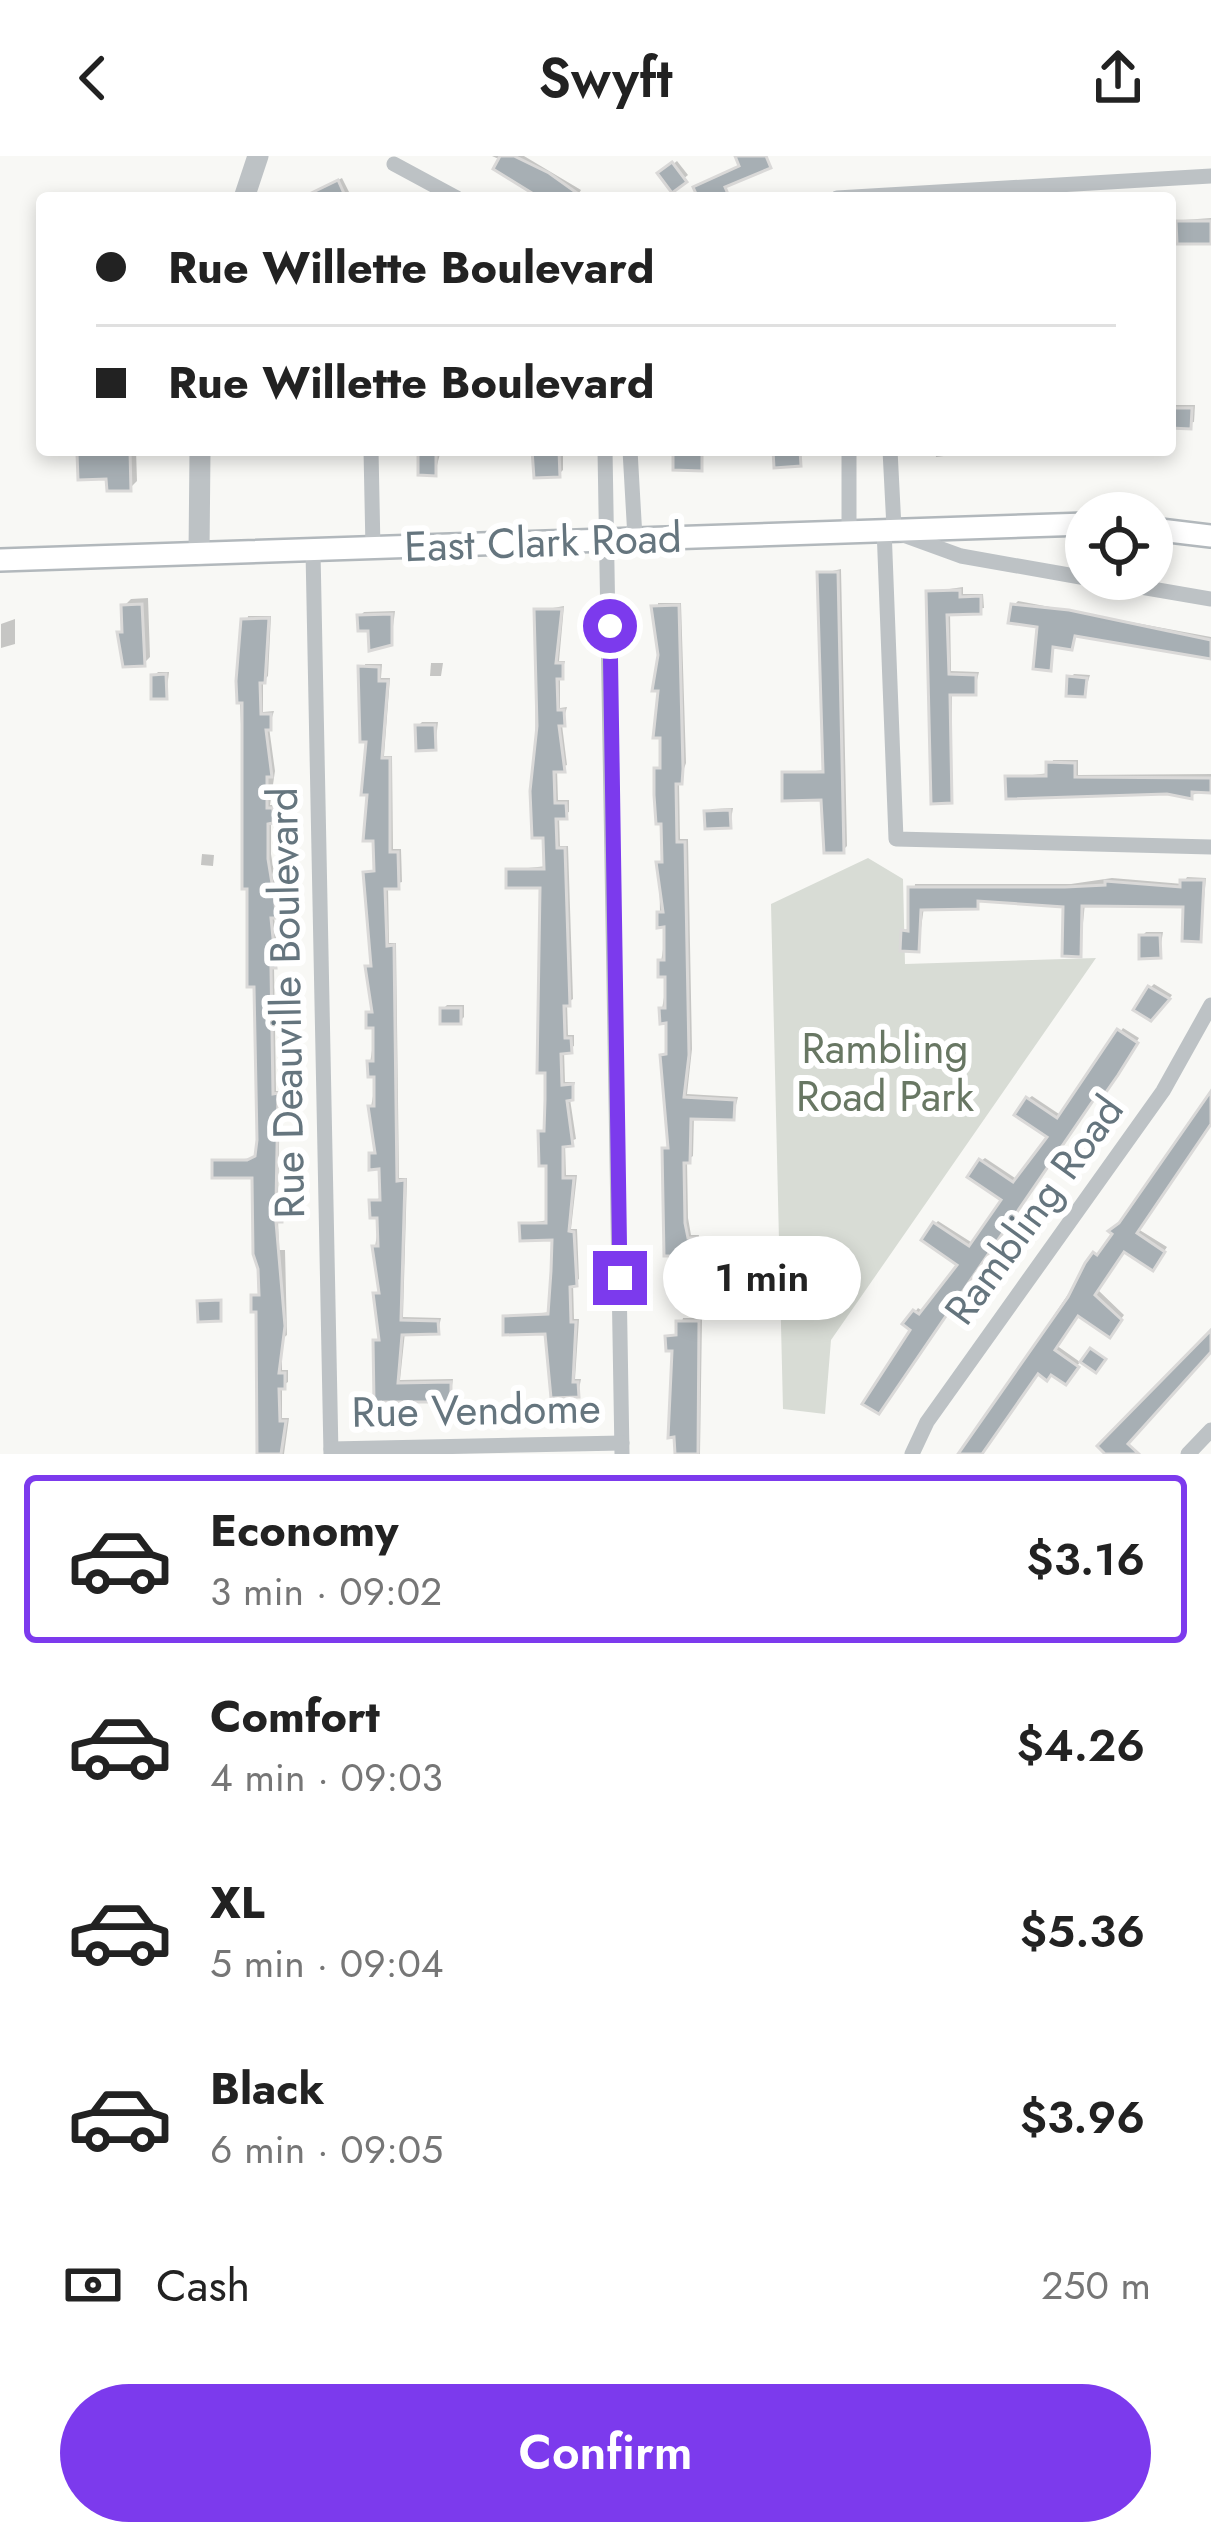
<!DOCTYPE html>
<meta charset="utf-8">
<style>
:root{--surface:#fff;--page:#f6f6f6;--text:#222;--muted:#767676;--line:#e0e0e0;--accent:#7c3aed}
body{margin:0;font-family:Jost,sans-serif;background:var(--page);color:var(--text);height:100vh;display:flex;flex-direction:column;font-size:45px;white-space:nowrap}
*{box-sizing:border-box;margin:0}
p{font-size:39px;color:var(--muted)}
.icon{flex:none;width:66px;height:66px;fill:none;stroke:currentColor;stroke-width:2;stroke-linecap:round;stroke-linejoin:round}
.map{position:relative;height:1298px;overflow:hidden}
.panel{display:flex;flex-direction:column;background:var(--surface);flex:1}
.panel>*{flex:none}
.hud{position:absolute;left:36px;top:36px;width:1140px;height:264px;border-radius:12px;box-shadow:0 6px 18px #0003;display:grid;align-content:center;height:264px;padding:0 60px;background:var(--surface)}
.buttons{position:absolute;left:1065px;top:336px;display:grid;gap:24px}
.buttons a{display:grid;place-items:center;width:108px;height:108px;border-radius:50%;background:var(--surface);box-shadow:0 6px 18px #0003;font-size:60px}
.end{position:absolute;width:54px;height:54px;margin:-27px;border:15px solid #7c3aed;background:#fff;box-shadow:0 0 0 6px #fff}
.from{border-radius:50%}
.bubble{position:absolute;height:84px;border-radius:42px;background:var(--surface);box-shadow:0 6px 18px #0003;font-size:39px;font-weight:600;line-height:84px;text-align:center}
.hud b{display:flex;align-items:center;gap:42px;height:114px;font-size:45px}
.hud b+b{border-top:3px solid var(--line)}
.hud i{width:30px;height:30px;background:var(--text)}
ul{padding:21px 0 0;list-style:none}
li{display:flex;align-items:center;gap:36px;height:168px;margin:0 24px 18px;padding:0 36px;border:6px solid transparent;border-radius:12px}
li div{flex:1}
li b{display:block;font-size:45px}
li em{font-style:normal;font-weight:600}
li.active{border-color:var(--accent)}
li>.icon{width:108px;height:108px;stroke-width:1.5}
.pay{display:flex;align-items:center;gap:30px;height:132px;padding:0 60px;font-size:45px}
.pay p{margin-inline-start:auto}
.primary-button{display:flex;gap:24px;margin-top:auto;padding:24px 60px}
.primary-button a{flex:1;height:138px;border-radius:72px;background:var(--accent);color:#fff;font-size:48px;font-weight:600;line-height:138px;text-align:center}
header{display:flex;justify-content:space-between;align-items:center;height:156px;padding:0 60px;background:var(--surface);font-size:54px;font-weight:600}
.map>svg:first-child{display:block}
.green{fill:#d8dcd5}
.shadow{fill:#0003}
.building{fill:#a7afb4;stroke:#dad9d8;stroke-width:3}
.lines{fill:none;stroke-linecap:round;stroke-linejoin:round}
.secondary-casing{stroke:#b2b8bc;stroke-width:26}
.minor{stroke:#bdc2c5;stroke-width:15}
.tertiary{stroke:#bdc2c5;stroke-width:21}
.secondary{stroke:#fff;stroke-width:21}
.route{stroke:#7c3aed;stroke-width:15}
.labels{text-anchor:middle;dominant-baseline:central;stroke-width:12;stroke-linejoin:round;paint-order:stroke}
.street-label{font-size:42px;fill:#65757e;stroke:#fff}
.park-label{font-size:42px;fill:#687763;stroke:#fff}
</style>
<header><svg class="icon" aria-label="back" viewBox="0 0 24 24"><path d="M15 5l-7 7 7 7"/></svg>Swyft<svg class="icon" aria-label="share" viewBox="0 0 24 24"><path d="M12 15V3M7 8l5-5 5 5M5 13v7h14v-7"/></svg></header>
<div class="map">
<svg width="1211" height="1298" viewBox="0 0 1211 1298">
<rect width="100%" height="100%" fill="#f8f8f5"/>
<polygon class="green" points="868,702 903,723 905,808 1096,802 831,1184 825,1258 783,1253 771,748"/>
<g class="shadow">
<polygon points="492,0 524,0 581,34 576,42 538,42 497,12 501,4"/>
<polygon points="677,5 688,19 672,32 661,18"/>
<polygon points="342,22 352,42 309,42 313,37"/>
<polygon points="1211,62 1211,85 1170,85 1170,65"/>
<polygon points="1170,249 1195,249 1194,266 1170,269"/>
<polygon points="84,294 136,294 137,325 130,332 80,298"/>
<polygon points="421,294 441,294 435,317"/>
<polygon points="535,294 563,294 563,314 559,318"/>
<polygon points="935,294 967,294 967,297 936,301"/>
<polygon points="841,413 847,690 843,694 824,641 784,618 826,614 820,418"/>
<polygon points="963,431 963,438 983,438 984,452 950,456 951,515 979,516 974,536 952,536 951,644 929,436"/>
<polygon points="148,442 150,501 143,508 120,477 125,472 124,450 131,443"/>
<polygon points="1018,445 1211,481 1211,500 1077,477 1071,491 1055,488 1050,512 1040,469 1014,449"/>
<polygon points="658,447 681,447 686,607 679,627 680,683 688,683 692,893 687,938 738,941 733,961 694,960 693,1000 687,1004 688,1062 691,1079 699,1079 690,1131 665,993 671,988 664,900 669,894 669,864 662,853 668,818 661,806 667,768 660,757 659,707 665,702 657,639 657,614 663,608"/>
<polygon points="564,450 559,505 565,505 560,522 560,552 567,551 562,569 567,609 557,613 558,644 569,644 569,656 559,660 560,690 568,690 573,843 567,847 568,879 574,879 574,890 564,895 565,926 575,926 570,943 576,983 565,987 566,1019 577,1019 571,1073 577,1073 579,1123 573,1127 574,1163 579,1163 575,1223 581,1223 578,1238 548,1175 506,1161 551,1156 555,1081 522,1068 549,1064 549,1007 541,976 547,972 543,729 509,714 547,710 546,679 535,679 536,455"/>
<polygon points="395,455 391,486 360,460 364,456"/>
<polygon points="248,460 271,460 268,520 263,525 263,556 274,555 269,571 275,615 270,649 275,649 276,660 271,665 271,698 278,741 274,760 278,805 274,810 276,935 280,935 278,1047 284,1047 284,1059 278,1063 279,1094 285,1094 287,1179 282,1183 282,1214 288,1214 288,1226 282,1230 282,1262 289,1262 284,1298 262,1298 255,1019 215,1006 254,1002 260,984 239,525"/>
<polygon points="15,463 15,488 1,492 1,468"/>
<polygon points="431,507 443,507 441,520 430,520"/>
<polygon points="365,508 382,508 381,522 390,522 384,600 392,600 393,693 401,693 402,726 388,730 389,787 396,787 399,1022 407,1022 403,1161 441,1162 438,1175 405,1176 400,1224 453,1223 450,1243 377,1243 376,1185 382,1180 375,1091 380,1059 372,1045 383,1041 382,1010 372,999 377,993 371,951 377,918 370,907 376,869 369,857 374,852 368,811 374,806 366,717 377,713 376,682 369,666"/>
<polygon points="158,516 169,516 166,540 154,520"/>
<polygon points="1074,518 1090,519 1084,538 1070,522"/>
<polygon points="422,566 438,566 435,591 418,570"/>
<polygon points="1053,604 1078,604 1078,619 1211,618 1211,634 1191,639 1008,622 1049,617"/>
<polygon points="733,652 730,669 708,657 712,653"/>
<polygon points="202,698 214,699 213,710 201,709"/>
<polygon points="1187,721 1206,722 1200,783 1186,748 1085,747 1080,797 1066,749 981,742 977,750 924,751 918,793 904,776 911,772 915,728 1071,728 1112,722 1183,728"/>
<polygon points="1146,776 1163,776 1159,800 1142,780"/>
<polygon points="1154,828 1172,839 1163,851 1150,832"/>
<polygon points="447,849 464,849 464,861 460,865 443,853"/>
<polygon points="1123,872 1139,882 1107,932 1100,933 914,1174 906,1168 918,1152 924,1156 961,1108 935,1068 938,1065 974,1088 1005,1043 981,1005 985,1002 1018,1024 1051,980 1028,943 1032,940 1062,960"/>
<polygon points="1211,940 1211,967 1138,1073 1167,1091 1156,1107 1125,1092 1097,1133 1124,1159 1113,1174 1079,1157 1056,1189 1080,1206 1069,1221 1038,1215 982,1298 961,1298 1095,1098 1102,1097"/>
<polygon points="683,1162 702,1162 700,1298 677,1298 677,1278 671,1279 675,1192 668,1181 679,1177"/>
</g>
<g class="building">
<polygon points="500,0 514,0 549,17 584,42 540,42 493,13"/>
<polygon points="735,0 766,0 771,12 725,31 728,38 719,42 698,42 693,31 739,10"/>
<polygon points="672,6 687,26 672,37 657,17"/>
<polygon points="338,24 346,42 301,42"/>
<polygon points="1176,65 1211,65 1211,88 1177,88"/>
<polygon points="1170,252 1192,252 1191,273 1170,272"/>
<polygon points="418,294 436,294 436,320 418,319"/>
<polygon points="532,294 559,294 560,321 534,322"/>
<polygon points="673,294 702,294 702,315 673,314"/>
<polygon points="773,294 800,294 801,310 774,312"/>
<polygon points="130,295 131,335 107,335 106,323 78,324 77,297"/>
<polygon points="817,416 838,416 844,697 824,697 821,644 782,645 782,616 823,616"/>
<polygon points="960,434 960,441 981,440 981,458 947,459 949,518 976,519 976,539 950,539 952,647 931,648 926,435"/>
<polygon points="142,448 145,510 123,511 117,476 122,476 121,449"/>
<polygon points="1011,448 1069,454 1211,484 1211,503 1075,480 1072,494 1053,491 1051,515 1033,513 1037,471 1008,467"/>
<polygon points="679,449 683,613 682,628 676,628 677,686 685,686 689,899 684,941 735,944 734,964 691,963 690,1007 684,1007 685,1067 688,1082 696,1082 691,1134 669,1134 670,1100 664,1100 662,992 668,992 660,899 666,898 666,867 660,868 659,852 665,852 665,821 658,821 658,804 664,804 664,771 657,772 657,756 663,756 656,706 662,706 661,668 656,668 654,639 654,612 660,612 660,582 653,582 658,535 652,535 658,499 651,450"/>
<polygon points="534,453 562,453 556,507 563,507 563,523 557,523 558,554 564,554 565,570 559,570 565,616 554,616 555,647 566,647 567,663 556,663 557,692 565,692 570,850 564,850 565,882 571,882 572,897 561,898 562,929 573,928 573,944 567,945 573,990 563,991 563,1022 574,1022 569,1075 574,1076 577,1130 570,1131 571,1166 576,1166 573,1226 578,1226 579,1241 551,1242 545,1178 503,1179 503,1160 548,1158 551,1115 552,1084 520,1085 519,1067 546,1067 546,1010 539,1010 538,975 544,975 545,944 545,917 537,917 540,732 506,732 506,713 544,713 543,682 532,682 530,635 537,570"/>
<polygon points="392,458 392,489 369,495 368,475 358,475 357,459"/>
<polygon points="269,462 265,527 260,527 261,558 271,558 271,574 266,574 272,621 267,621 267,652 273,652 273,667 268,668 268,703 275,746 276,762 271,762 276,812 271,812 273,938 278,937 276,1050 282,1049 282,1066 276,1066 285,1170 279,1217 285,1217 285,1233 279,1233 280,1265 286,1265 281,1298 257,1298 256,1156 251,1156 251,1139 259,1139 258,1113 253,1098 252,1022 212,1022 212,1004 247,1004 255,1000 257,984 254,831 247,831 247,733 242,733 242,547 237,547 236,525 241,463"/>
<polygon points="358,510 379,511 379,525 388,525 382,602 390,602 390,696 398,696 399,733 385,733 387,790 394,789 397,1025 405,1024 401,1164 438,1165 439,1178 402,1179 398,1227 451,1226 451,1246 374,1246 373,1184 379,1184 373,1137 379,1137 372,1090 378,1090 377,1062 370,1062 369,1044 380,1044 379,1013 369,1014 369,997 375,997 368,950 374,950 374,921 368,921 367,905 373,905 373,872 366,872 366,856 372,856 365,810 371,810 363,716 374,715 373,685 363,685 367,639 361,639 366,586 360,586"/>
<polygon points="166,518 167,543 151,543 151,519"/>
<polygon points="1067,520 1087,522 1085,541 1066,540"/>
<polygon points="415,569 435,569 436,594 416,595"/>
<polygon points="1046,606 1075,607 1075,621 1211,622 1211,637 1192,636 1192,643 1167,638 1006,643 1005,620 1046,620"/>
<polygon points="730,654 731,672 705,673 704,655"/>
<polygon points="1180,724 1204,724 1201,786 1182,785 1183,751 1082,750 1081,801 1062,800 1063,751 978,745 978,753 921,754 919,796 900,795 901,774 908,775 908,731 1065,731 1105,729 1105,725 1180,731"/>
<polygon points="1139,779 1160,779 1161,802 1139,803"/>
<polygon points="1148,830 1170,843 1151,865 1133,854"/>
<rect x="440" y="852" width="21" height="16"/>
<polygon points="1117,873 1138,887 1118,919 1104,939 1099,936 879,1258 862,1248 910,1174 902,1168 913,1154 919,1158 957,1109 921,1084 933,1066 969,1090 1001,1044 967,1021 979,1003 1013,1026 1047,981 1014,959 1026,941 1057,962"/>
<polygon points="1211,935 1211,968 1137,1077 1165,1096 1153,1115 1124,1096 1095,1139 1122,1164 1110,1182 1078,1160 1055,1194 1079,1211 1066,1229 1051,1219 1047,1225 1038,1218 982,1298 958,1298 1068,1141 1085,1107 1093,1096 1097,1099 1112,1078 1108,1075 1119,1067"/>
<polygon points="221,1144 221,1165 198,1166 197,1145"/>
<polygon points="676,1165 699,1165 698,1298 675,1298 674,1281 668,1282 672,1195 666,1195 665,1180 676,1179"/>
<polygon points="1211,1174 1211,1196 1128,1288 1139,1298 1105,1298 1097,1290"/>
<polygon points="1090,1192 1106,1203 1096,1217 1080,1206"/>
</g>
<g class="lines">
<g class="secondary-casing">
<g id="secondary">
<polyline points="1152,373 1211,380"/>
<polyline points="0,404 1086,368"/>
</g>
</g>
<g class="minor">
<polyline points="394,8 457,42"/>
<polyline points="837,42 1211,20"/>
<polyline points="371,294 373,393"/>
<polyline points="605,294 622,1298"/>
<polyline points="630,294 635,382"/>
<polyline points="849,294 849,373"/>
<polyline points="890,294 894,372"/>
<polyline points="313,395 331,1298"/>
<polyline points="1086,422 961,400 884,372 896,683 1211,691"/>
<polyline points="1094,423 1211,443"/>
<polyline points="331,1293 622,1287"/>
<polyline points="912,1298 927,1266 1163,935 1211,849"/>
<polyline points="1188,1298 1211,1274"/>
</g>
<g class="tertiary">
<polyline points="244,42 258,0"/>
<polyline points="199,398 200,294"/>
</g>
<use href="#secondary" class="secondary"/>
</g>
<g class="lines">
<polyline class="route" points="610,470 620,1122"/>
</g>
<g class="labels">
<g class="street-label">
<text transform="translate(543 386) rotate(-2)">East Clark Road</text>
<text transform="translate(286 847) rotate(-91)">Rue Deauville Boulevard</text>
<text transform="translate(1034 1054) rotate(-54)">Rambling Road</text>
<text transform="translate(476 1254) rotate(-1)">Rue Vendome</text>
</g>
<g class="park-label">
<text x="885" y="892">Rambling<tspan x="885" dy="48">Road Park</tspan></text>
</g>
</g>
</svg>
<div class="buttons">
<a><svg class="icon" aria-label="locate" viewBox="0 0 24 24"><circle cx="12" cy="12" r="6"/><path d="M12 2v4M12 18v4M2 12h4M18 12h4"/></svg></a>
</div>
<i class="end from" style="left:610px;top:470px"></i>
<i class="end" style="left:620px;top:1122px"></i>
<div class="bubble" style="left:663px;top:1080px;width:198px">1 min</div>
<div class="hud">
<b><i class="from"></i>Rue Willette Boulevard</b>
<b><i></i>Rue Willette Boulevard</b>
</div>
</div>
<section class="panel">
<ul>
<li class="active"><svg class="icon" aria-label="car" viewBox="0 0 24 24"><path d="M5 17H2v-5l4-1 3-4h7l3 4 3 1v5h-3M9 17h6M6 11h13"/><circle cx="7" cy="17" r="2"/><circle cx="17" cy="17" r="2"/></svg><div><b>Economy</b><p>3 min · 09:02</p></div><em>$3.16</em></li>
<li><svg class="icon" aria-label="car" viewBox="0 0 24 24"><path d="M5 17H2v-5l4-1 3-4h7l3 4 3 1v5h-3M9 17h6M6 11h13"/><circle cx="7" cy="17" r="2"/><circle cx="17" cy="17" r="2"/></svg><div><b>Comfort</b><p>4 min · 09:03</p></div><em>$4.26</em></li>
<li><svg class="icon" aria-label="car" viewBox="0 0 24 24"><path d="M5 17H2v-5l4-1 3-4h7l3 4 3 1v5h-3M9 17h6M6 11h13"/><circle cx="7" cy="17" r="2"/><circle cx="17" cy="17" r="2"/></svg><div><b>XL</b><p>5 min · 09:04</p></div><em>$5.36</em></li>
<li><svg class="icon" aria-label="car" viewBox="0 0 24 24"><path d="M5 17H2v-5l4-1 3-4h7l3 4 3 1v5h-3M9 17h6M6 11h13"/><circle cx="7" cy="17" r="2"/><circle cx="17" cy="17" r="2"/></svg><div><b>Black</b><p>6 min · 09:05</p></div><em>$3.96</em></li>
</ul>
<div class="pay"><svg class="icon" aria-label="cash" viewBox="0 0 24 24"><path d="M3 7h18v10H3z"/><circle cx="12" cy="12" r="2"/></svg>Cash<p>250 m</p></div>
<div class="primary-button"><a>Confirm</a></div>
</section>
